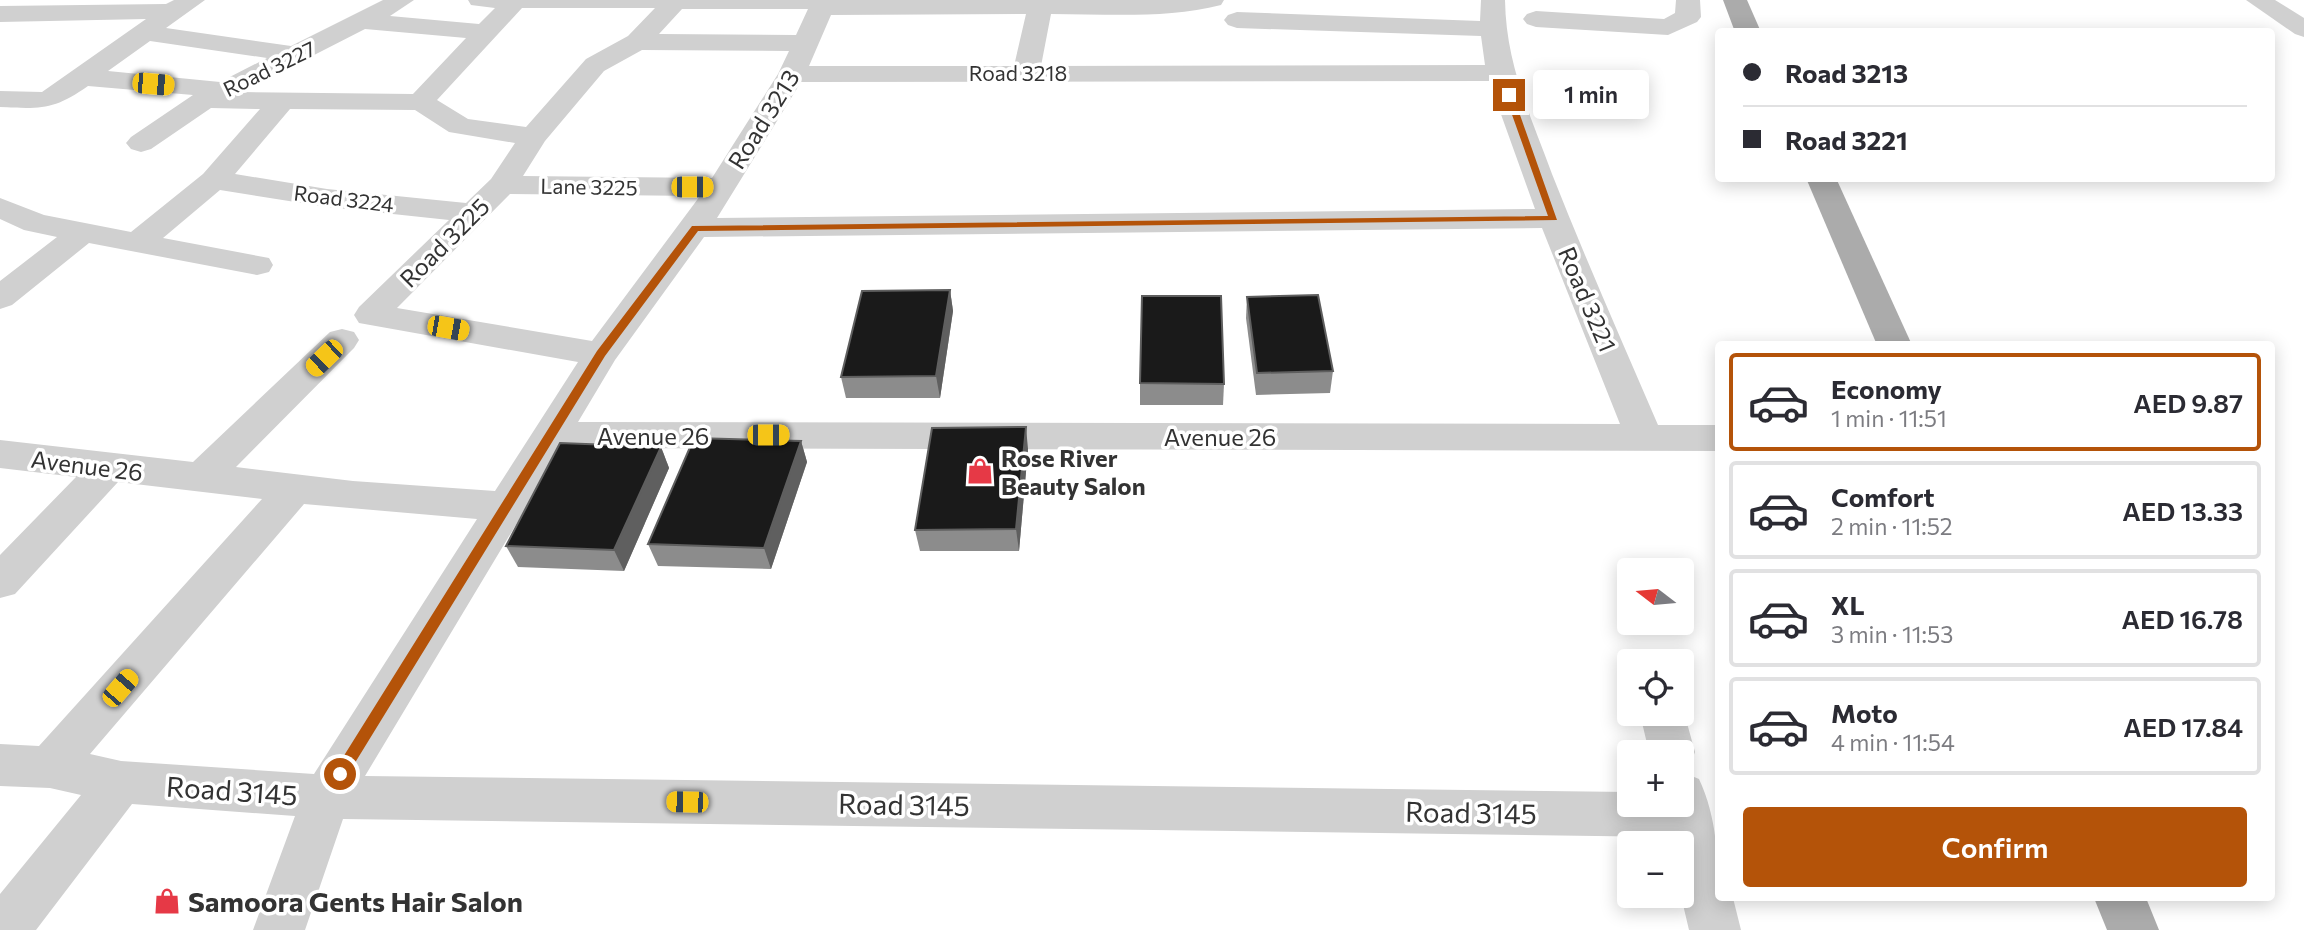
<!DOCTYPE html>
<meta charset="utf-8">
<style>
:root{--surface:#fff;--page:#f2f2f3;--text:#2b2b33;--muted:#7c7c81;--line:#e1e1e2;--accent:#b45309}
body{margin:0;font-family:Commissioner,sans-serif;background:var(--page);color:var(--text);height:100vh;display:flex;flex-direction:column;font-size:26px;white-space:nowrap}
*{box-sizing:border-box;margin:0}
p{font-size:23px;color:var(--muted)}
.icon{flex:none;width:38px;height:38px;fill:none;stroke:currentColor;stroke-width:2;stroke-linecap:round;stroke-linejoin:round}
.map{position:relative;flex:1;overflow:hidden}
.details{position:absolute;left:1715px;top:341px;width:560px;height:560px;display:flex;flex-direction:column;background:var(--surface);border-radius:7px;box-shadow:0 4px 18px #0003}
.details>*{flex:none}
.hud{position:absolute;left:1715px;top:28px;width:560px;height:154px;border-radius:7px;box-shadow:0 4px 18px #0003;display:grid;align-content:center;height:154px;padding:0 28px;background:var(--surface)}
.needle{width:46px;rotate:286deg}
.buttons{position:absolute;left:1617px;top:558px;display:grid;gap:14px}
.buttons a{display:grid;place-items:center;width:77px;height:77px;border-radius:7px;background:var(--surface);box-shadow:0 4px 18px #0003;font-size:35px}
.end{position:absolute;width:32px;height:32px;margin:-16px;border:9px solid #b45309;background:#fff;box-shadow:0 0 0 4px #fff}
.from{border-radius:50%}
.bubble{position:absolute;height:49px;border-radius:7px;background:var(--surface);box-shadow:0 4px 18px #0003;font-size:23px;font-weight:600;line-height:49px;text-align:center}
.car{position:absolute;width:21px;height:42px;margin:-21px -10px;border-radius:9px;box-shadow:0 0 5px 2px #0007;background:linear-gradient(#f5c518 24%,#345 0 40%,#f5c518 0 76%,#345 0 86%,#f5c518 0)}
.hud b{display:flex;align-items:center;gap:24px;height:66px;font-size:26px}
.hud b+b{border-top:2px solid var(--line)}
.hud i{width:18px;height:18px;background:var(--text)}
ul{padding:12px 0 0;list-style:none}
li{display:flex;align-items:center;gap:21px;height:98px;margin:0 14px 10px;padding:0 14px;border:4px solid var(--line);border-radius:7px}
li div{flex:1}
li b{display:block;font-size:26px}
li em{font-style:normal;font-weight:600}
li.selected{border-color:var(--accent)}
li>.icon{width:63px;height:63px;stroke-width:1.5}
.primary-button{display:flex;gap:14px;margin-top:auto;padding:14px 28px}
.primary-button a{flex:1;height:80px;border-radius:7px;background:var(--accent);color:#fff;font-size:28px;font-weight:600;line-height:80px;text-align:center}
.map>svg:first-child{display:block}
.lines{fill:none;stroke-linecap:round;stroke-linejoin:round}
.minor{fill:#d0d0d0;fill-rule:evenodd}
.major{fill:#ababab;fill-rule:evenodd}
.wall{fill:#8c8c8c}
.shaded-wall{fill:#5f5f5f}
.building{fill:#1a1a1a;stroke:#5f5f5f;stroke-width:2}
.route{fill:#b45309}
.labels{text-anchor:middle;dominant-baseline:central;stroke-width:7;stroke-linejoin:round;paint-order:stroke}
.far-street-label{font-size:21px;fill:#333;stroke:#fff}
.street-label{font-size:24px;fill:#333;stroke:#fff}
.poi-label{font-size:24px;font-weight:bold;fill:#333;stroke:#fff;text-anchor:start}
.near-street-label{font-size:28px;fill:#333;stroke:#fff}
.near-poi-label{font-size:28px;font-weight:bold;fill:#333;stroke:#fff;text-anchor:start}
</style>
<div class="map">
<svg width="2304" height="930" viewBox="0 0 2304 930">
<rect width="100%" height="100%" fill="#fff"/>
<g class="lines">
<g class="minor">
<path d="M174 0H205L166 28 291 46 383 0H414L390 16 479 24 495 8 471 5 468 0H1224L1221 5C1166 19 1107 14 1051 14L1041 66 1485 65 1481 36 1237 28 1228 25 1224 20 1228 15 1237 12 1480 21 1481 0H1505C1506 65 1530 114 1552 174 1585 258 1622 341 1658 425H1718V451L562 448 365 776 1629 792V805H1682V772L1699 779C1717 818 1718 856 1718 898H1733L1741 930H1689L1681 896 1682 844H1669L1668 837 343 819 305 930H253L295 816 132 804 36 930H0V894L81 795 50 788 0 786V744L39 746 262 499 118 482 15 594 0 598V555L76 477 0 468V440L193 462 330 332 342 329 354 332 359 340 354 348 236 467 353 481 495 491 578 362 359 323 354 315 359 307 449 220 327 207 220 190 163 238 269 258 273 265 269 272 257 275 89 243 12 305 0 309V281L57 237 24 230 0 219V198L44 215 131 232 203 174 260 109 211 108 151 149 141 152 131 149 126 143 131 137 193 95 88 86C54 110 41 109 0 107V91L42 92 146 19 0 22V6L166 4ZM522 8H655L628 36 586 59 526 127 468 119 437 100ZM682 9H808L796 35 659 34ZM1026 14 1014 66H809L831 15ZM365 29 466 38 413 94 242 92ZM150 41 267 58 220 82 108 71ZM642 50 789 51 778 74 712 178 523 176 545 141 604 71ZM1489 81 1535 209 717 218 801 82ZM290 109 415 110 449 132 515 143 491 179 466 203 327 189 235 174ZM510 194 700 196 592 341 397 308ZM1542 228 1620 424 578 422 615 360 704 237ZM304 504 477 519 314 774 121 761 90 754Z"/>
<polygon points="1676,0 1700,0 1701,17 1697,22 1668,35 1536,27 1527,24 1523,19 1527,14 1536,11 1664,19 1675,13"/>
<polygon points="2246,0 2275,0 2304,18 2304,37 2295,34"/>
<polygon points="1682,705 1695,752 1689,767 1682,769 1682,752 1649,752 1640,714 1682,714"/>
</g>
<g class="major">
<polygon points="1723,0 1747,0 1761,32 1735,32"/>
<polygon points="1806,178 1836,178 1912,345 1877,345"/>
<polygon points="2094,898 2146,898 2159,930 2107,930"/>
</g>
</g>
<g class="wall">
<polygon points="950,290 953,311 940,398 846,398 841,377"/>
<polygon points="1247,297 1333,371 1330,393 1256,395 1246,318"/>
<polygon points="1140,383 1224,384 1223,405 1140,405"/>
<polygon points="801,441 807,462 771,569 658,566 648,544"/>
<polygon points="661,447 669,468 624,571 518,567 506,546"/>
<polygon points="1028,449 1019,551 920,551 915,530"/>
</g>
<g class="shaded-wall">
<polygon points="950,290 953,311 940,398 936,376"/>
<polygon points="1026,427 1028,449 1019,551 1016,529"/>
<polygon points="801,441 807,462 771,569 764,548"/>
<polygon points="661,447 669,468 624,571 614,550"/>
</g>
<g class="building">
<polygon points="950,290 936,376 841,377 862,291"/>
<polygon points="1318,295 1333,371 1257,373 1247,297"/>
<polygon points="1142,296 1221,296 1224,384 1140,383"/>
<polygon points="1026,427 1016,529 915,530 932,428"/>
<polygon points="694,438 801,441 764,548 648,544"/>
<polygon points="560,443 661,447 614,550 506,546"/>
</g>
<polygon class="route" points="1509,93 1513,95 1557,220 698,231 605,356 345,779 335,779 335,770 597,351 692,226 1548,216 1505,95"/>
<defs>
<g id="shop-bare" transform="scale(2.1)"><path d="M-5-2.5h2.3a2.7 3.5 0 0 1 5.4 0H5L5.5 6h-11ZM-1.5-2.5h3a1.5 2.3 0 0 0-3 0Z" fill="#e63946" stroke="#fff" stroke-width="2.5" paint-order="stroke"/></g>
</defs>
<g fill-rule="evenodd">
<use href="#shop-bare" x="980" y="471"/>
<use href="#shop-bare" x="167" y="901"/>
</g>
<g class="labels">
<g class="far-street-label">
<text transform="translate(269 68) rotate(-26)">Road 3227</text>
<text x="1018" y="72">Road 3218</text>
<text transform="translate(589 186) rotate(1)">Lane 3225</text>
<text transform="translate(344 198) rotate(7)">Road 3224</text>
</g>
<g class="street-label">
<text transform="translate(763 119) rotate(-58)">Road 3213</text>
<text transform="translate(444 242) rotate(-45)">Road 3225</text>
<text transform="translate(1588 299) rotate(67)">Road 3221</text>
<text x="653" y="435">Avenue 26</text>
<text x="1220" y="436">Avenue 26</text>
<text transform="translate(87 465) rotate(7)">Avenue 26</text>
</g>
<g class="poi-label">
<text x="1001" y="457">Rose River<tspan x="1001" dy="28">Beauty Salon</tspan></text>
</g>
<g class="near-street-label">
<text transform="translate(232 790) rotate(4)">Road 3145</text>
<text transform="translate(904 804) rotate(1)">Road 3145</text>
<text transform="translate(1471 812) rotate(1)">Road 3145</text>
</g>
<g class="near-poi-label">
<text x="188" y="901">Samoora Gents Hair Salon</text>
</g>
</g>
</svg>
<div class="buttons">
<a><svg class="needle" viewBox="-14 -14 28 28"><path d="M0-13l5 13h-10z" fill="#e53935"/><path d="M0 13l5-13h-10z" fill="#7c7c81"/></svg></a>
<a><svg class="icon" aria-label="locate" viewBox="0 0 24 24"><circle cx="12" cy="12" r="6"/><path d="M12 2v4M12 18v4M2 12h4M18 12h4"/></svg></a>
<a>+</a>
<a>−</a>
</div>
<i class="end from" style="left:340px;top:774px"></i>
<i class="end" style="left:1509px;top:95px"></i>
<div class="bubble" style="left:1533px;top:70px;width:116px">1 min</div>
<i class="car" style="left:153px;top:84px;rotate:95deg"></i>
<i class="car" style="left:692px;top:187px;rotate:90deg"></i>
<i class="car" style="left:448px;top:328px;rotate:100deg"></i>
<i class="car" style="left:324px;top:358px;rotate:226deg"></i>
<i class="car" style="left:768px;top:435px;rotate:90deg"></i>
<i class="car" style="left:120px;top:688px;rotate:41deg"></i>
<i class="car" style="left:687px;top:802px;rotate:271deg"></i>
<div class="hud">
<b><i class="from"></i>Road 3213</b>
<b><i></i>Road 3221</b>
</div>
<section class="details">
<ul>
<li class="selected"><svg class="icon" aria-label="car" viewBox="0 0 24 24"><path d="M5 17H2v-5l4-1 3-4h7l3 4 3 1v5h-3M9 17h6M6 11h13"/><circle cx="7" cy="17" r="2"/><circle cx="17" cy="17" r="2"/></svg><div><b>Economy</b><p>1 min · 11:51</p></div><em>AED 9.87</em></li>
<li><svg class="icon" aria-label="car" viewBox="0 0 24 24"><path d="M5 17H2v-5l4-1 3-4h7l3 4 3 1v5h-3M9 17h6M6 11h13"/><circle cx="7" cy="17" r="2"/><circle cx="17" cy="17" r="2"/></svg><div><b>Comfort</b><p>2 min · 11:52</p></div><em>AED 13.33</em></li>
<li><svg class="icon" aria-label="car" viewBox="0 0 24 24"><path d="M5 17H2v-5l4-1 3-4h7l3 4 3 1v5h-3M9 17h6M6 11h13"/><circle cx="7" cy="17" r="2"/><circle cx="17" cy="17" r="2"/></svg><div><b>XL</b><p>3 min · 11:53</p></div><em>AED 16.78</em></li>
<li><svg class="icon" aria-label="car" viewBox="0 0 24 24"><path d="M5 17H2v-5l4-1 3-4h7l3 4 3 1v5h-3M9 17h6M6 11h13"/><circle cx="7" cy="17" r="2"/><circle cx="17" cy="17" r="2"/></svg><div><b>Moto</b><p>4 min · 11:54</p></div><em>AED 17.84</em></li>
</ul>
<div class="primary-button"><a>Confirm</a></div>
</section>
</div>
